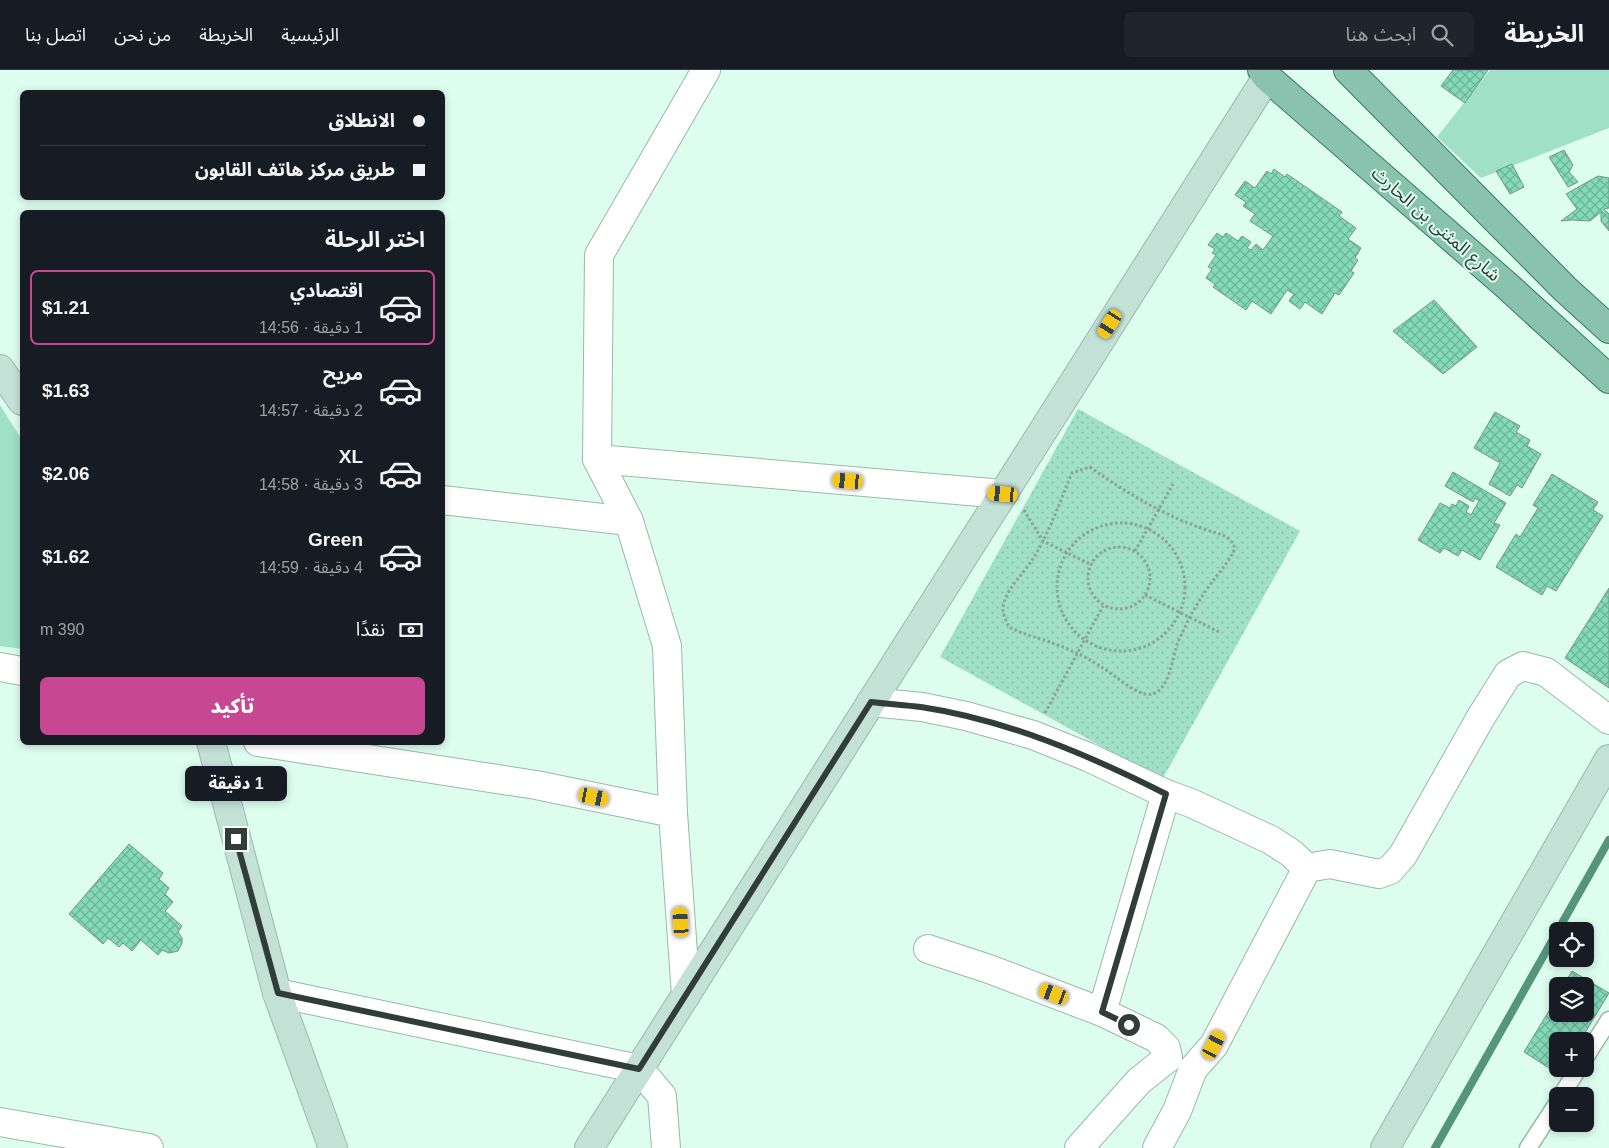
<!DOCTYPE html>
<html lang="ar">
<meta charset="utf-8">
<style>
:root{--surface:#171b24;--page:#20242c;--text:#f1f3f6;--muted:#9ea1a6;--line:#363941;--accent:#c74793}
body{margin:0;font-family:Helvetica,"Noto Sans Arabic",sans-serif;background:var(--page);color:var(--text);direction:rtl;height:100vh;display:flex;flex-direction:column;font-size:19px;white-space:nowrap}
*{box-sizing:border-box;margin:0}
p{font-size:16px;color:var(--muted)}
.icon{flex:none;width:28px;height:28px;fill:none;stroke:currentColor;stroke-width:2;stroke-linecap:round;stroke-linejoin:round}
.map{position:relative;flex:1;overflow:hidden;direction:ltr}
.panel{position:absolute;left:20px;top:140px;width:425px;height:535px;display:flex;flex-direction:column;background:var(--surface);border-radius:8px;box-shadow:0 2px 8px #0003;direction:rtl}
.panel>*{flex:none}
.hud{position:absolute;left:20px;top:20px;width:425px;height:110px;border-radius:8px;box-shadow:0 2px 8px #0003;direction:rtl;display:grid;align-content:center;height:110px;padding:0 20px;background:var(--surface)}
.controls{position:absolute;left:1549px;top:852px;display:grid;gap:10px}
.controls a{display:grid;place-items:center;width:45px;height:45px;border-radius:8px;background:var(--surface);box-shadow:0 2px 8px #0003;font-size:25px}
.end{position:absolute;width:22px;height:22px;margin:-11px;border:6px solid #313d38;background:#fff;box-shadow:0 0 0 2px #fff}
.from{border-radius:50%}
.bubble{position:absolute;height:35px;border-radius:8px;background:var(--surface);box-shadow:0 2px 8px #0003;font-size:16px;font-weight:800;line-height:35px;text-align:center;direction:rtl}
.car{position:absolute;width:15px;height:30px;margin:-15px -8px;border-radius:6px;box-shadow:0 0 4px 1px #0007;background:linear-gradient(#f5c518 24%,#345 0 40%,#f5c518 0 76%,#345 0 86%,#f5c518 0)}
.hud b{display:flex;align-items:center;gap:18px;height:48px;font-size:19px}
.hud b+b{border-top:1px solid var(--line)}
.hud i{width:12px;height:12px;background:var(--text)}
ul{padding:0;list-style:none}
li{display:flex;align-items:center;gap:15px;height:75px;margin:0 10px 8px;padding:0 10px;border:2px solid transparent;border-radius:8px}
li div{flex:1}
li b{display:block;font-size:19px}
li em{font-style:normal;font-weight:800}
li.selected{border-color:var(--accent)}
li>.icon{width:45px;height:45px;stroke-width:1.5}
h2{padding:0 20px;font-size:22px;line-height:60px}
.pay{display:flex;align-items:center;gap:12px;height:55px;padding:0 20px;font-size:19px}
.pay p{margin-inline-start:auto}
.primary-button{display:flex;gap:10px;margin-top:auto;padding:10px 20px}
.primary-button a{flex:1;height:58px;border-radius:8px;background:var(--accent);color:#fff;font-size:20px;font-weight:800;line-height:58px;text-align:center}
header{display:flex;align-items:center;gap:30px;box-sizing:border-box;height:70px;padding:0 25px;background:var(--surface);border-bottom:1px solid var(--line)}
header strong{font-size:24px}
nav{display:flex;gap:28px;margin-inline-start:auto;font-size:18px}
.search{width:350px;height:45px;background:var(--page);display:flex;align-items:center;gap:12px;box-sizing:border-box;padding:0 18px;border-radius:8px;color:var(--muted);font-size:19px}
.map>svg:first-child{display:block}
.grass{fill:#a0e0c6}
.park{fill:url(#park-dots)}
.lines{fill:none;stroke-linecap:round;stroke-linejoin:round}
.stream{stroke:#55947d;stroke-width:8}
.building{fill:url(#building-cross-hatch);stroke:#779488}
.service-casing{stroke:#9ab8ab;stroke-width:19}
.minor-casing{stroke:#9ab8ab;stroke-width:30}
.secondary-casing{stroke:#9ab8ab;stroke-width:30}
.primary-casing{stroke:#387a63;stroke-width:30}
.path{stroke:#8ba298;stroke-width:3;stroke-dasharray:2.5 2.5;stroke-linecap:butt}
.service{stroke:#fff;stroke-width:16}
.minor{stroke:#fff;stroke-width:28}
.secondary{stroke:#c4e1d7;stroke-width:28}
.primary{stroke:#89c3af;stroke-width:28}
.route{stroke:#313d38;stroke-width:6}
.labels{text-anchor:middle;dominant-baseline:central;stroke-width:4;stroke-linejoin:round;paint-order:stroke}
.street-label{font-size:18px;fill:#313d38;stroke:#ddfdef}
</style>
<header>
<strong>الخريطة</strong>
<div class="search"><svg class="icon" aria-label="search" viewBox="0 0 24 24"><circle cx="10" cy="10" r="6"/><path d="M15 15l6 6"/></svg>ابحث هنا</div>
<nav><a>الرئيسية</a><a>الخريطة</a><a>من نحن</a><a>اتصل بنا</a></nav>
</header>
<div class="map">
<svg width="1609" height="1078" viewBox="0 0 1609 1078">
<defs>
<pattern id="park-dots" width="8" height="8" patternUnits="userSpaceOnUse" patternTransform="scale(1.25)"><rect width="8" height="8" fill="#a0e0c6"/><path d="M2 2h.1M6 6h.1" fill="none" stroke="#8ac1ab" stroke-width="1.8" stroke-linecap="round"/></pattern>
<pattern id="building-cross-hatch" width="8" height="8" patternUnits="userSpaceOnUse" patternTransform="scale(1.25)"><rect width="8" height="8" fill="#83dab8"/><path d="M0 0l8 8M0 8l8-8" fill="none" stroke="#6cb297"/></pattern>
</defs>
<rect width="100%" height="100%" fill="#ddfdef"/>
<g class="grass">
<polygon points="1490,0 1609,0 1609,58 1481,108 1437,67"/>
<polygon points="0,335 22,370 22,579 0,576"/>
</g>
<polygon class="park" points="1078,339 1300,461 1162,710 940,587"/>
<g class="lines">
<polyline class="stream" points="1435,1078 1609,770"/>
</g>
<g class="building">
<polygon points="1453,0 1488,0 1465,33 1441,16"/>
<polygon points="1564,80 1573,95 1569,102 1578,112 1568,117 1549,87"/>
<polygon points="1512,94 1524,117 1510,124 1496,101"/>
<polygon points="1274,99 1285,107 1287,104 1342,142 1339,146 1356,158 1348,169 1361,178 1355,188 1358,190 1351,201 1354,203 1339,225 1335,223 1322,244 1305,232 1300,239 1289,231 1294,224 1287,220 1271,244 1252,231 1246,240 1213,217 1215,214 1206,208 1212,199 1208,197 1216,185 1212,183 1215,179 1208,175 1217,163 1223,167 1226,163 1238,171 1242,166 1251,172 1247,178 1251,180 1256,174 1263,180 1273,166 1250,151 1255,144 1243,136 1246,132 1235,125 1245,111 1255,118 1267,101 1271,104"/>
<polygon points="1598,106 1609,108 1609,138 1604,139 1609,144 1609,161 1601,151 1601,142 1590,151 1571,150 1561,151 1577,139 1566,124"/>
<polygon points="1434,230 1477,277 1443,304 1393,261"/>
<polygon points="1495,342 1520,356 1516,362 1530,370 1527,376 1541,384 1522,418 1517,415 1510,426 1489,414 1500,393 1474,378"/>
<polygon points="1453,402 1506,433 1494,453 1500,455 1480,490 1462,480 1458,486 1444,478 1440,483 1418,470 1440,433 1450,438 1452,434 1456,436 1459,430 1469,436 1466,442 1471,445 1479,431 1475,428 1473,432 1445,416"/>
<polygon points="1552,404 1598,432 1593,440 1603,446 1556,521 1547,516 1542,525 1496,497 1516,464 1520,467 1538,438 1533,435"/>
<polygon points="1609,518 1609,618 1565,588"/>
<polygon points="129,774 163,803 159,809 169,818 165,824 173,832 165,841 182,856 178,862 182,868 182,873 178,881 169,883 162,880 158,885 141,870 132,881 123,873 119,877 108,868 103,874 69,844"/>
<polygon points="1572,901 1609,923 1580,971 1558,971 1558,999 1564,999 1560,1005 1524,982 1558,926 1558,944 1585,944 1585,916 1563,916"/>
</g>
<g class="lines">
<g class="service-casing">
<g id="service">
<polyline points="1585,988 1609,950"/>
<polyline points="1561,1026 1578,999"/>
<polyline points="1528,1078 1558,1032"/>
</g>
</g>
<g class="minor-casing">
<g id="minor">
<polyline points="706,0 599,185 597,389 1003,424"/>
<polyline points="597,389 629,451 667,576 673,743 686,925"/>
<polyline points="442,430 629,451"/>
<polyline points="0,597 22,601"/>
<polyline points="871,632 922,637 966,646 1033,665 1088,687 1166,724 1191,733 1271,770 1291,783 1307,798"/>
<polyline points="258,672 536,715 673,743"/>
<polyline points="1307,798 1330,794 1379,804 1390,800 1403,785 1481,647 1508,604 1523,596 1546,602 1609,650"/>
<polyline points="928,879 989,899 1102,942 1156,968 1166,978 1168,988"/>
<polyline points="277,923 639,999 662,1026 666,1078"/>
<polyline points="1102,942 1166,724"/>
<polyline points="0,1052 149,1078"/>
<polyline points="1079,1078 1139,1011 1168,988"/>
<polyline points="1157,1078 1177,1041 1193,999 1214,975 1307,798"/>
</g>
</g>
<g class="secondary-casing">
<g id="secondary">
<polyline points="0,299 22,331"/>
<polyline points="211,672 277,923 333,1078"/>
<polyline points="589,1078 1267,7"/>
<polyline points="1385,1078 1609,689"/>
</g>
</g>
<g class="primary-casing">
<g id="primary">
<polyline points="1262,0 1267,7 1505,214 1609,309"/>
<polyline points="1348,0 1565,219 1609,259"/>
</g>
</g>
<g class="path">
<path d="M1090 397C1125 422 1163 445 1204 459 1217 464 1229 463 1235 478 1228 495 1215 506 1205 522 1194 538 1186 554 1178 572 1172 587 1170 620 1152 624 1139 628 1115 605 1103 598 1088 588 1072 580 1055 574 1040 568 1024 565 1009 557 1005 549 1001 541 1004 532 1010 515 1025 502 1034 487 1050 461 1060 431 1072 403Z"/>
<polyline points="1024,440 1043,471 1090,494"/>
<circle cx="1121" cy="517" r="64"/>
<circle cx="1119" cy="508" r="31"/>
<polyline points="1135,481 1173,414"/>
<polyline points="1145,525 1221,563"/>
<polyline points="1045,643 1103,536"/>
</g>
<use href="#service" class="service"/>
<use href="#minor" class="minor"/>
<use href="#secondary" class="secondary"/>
<use href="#primary" class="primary"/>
</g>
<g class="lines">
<path class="route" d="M236 769 278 923 639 999 871 632C888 634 904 635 921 637 1007 650 1089 685 1166 724L1102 942 1129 955"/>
</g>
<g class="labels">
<g class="street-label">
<text transform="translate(1436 154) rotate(41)">شارع المثنى بن الحارث</text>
</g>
</g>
</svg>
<div class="controls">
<a><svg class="icon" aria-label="locate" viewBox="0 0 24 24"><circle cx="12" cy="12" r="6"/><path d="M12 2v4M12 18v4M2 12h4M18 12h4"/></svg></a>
<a><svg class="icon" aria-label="layers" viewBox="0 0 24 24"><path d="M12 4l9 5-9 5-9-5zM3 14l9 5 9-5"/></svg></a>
<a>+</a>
<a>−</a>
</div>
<i class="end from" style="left:1129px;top:955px"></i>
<i class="end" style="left:236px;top:769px"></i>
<div class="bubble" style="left:185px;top:696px;width:102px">1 دقيقة</div>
<i class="car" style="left:1110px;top:254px;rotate:212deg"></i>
<i class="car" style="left:848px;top:411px;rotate:275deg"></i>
<i class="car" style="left:1003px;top:424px;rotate:275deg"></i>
<i class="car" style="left:594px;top:727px;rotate:102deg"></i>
<i class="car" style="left:681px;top:852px;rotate:356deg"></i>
<i class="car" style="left:1054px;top:924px;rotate:291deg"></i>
<i class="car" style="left:1214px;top:975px;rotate:28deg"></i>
<div class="hud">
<b><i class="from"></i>الانطلاق</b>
<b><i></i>طريق مركز هاتف القابون</b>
</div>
<section class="panel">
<h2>اختر الرحلة</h2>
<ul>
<li class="selected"><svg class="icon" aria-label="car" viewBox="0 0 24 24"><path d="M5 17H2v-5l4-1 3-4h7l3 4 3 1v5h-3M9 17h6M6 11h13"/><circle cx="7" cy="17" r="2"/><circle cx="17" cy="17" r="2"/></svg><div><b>اقتصادي</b><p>1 دقيقة · 14:56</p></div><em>$1.21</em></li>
<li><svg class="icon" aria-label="car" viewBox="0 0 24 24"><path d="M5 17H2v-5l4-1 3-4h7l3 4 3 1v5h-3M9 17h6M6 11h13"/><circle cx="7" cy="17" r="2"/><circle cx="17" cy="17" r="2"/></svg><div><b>مريح</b><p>2 دقيقة · 14:57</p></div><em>$1.63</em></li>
<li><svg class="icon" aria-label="car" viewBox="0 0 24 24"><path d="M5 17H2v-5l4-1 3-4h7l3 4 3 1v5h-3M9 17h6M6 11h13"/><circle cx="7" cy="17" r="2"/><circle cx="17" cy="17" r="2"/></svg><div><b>XL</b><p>3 دقيقة · 14:58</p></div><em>$2.06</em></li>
<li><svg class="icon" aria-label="car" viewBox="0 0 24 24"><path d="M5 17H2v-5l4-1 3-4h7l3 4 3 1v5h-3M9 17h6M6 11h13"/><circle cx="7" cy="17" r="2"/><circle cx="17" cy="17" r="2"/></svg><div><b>Green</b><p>4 دقيقة · 14:59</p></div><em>$1.62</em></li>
</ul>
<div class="pay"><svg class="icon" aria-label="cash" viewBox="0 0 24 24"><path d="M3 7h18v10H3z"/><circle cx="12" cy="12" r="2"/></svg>نقدًا<p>390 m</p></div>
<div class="primary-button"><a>تأكيد</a></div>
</section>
</div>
